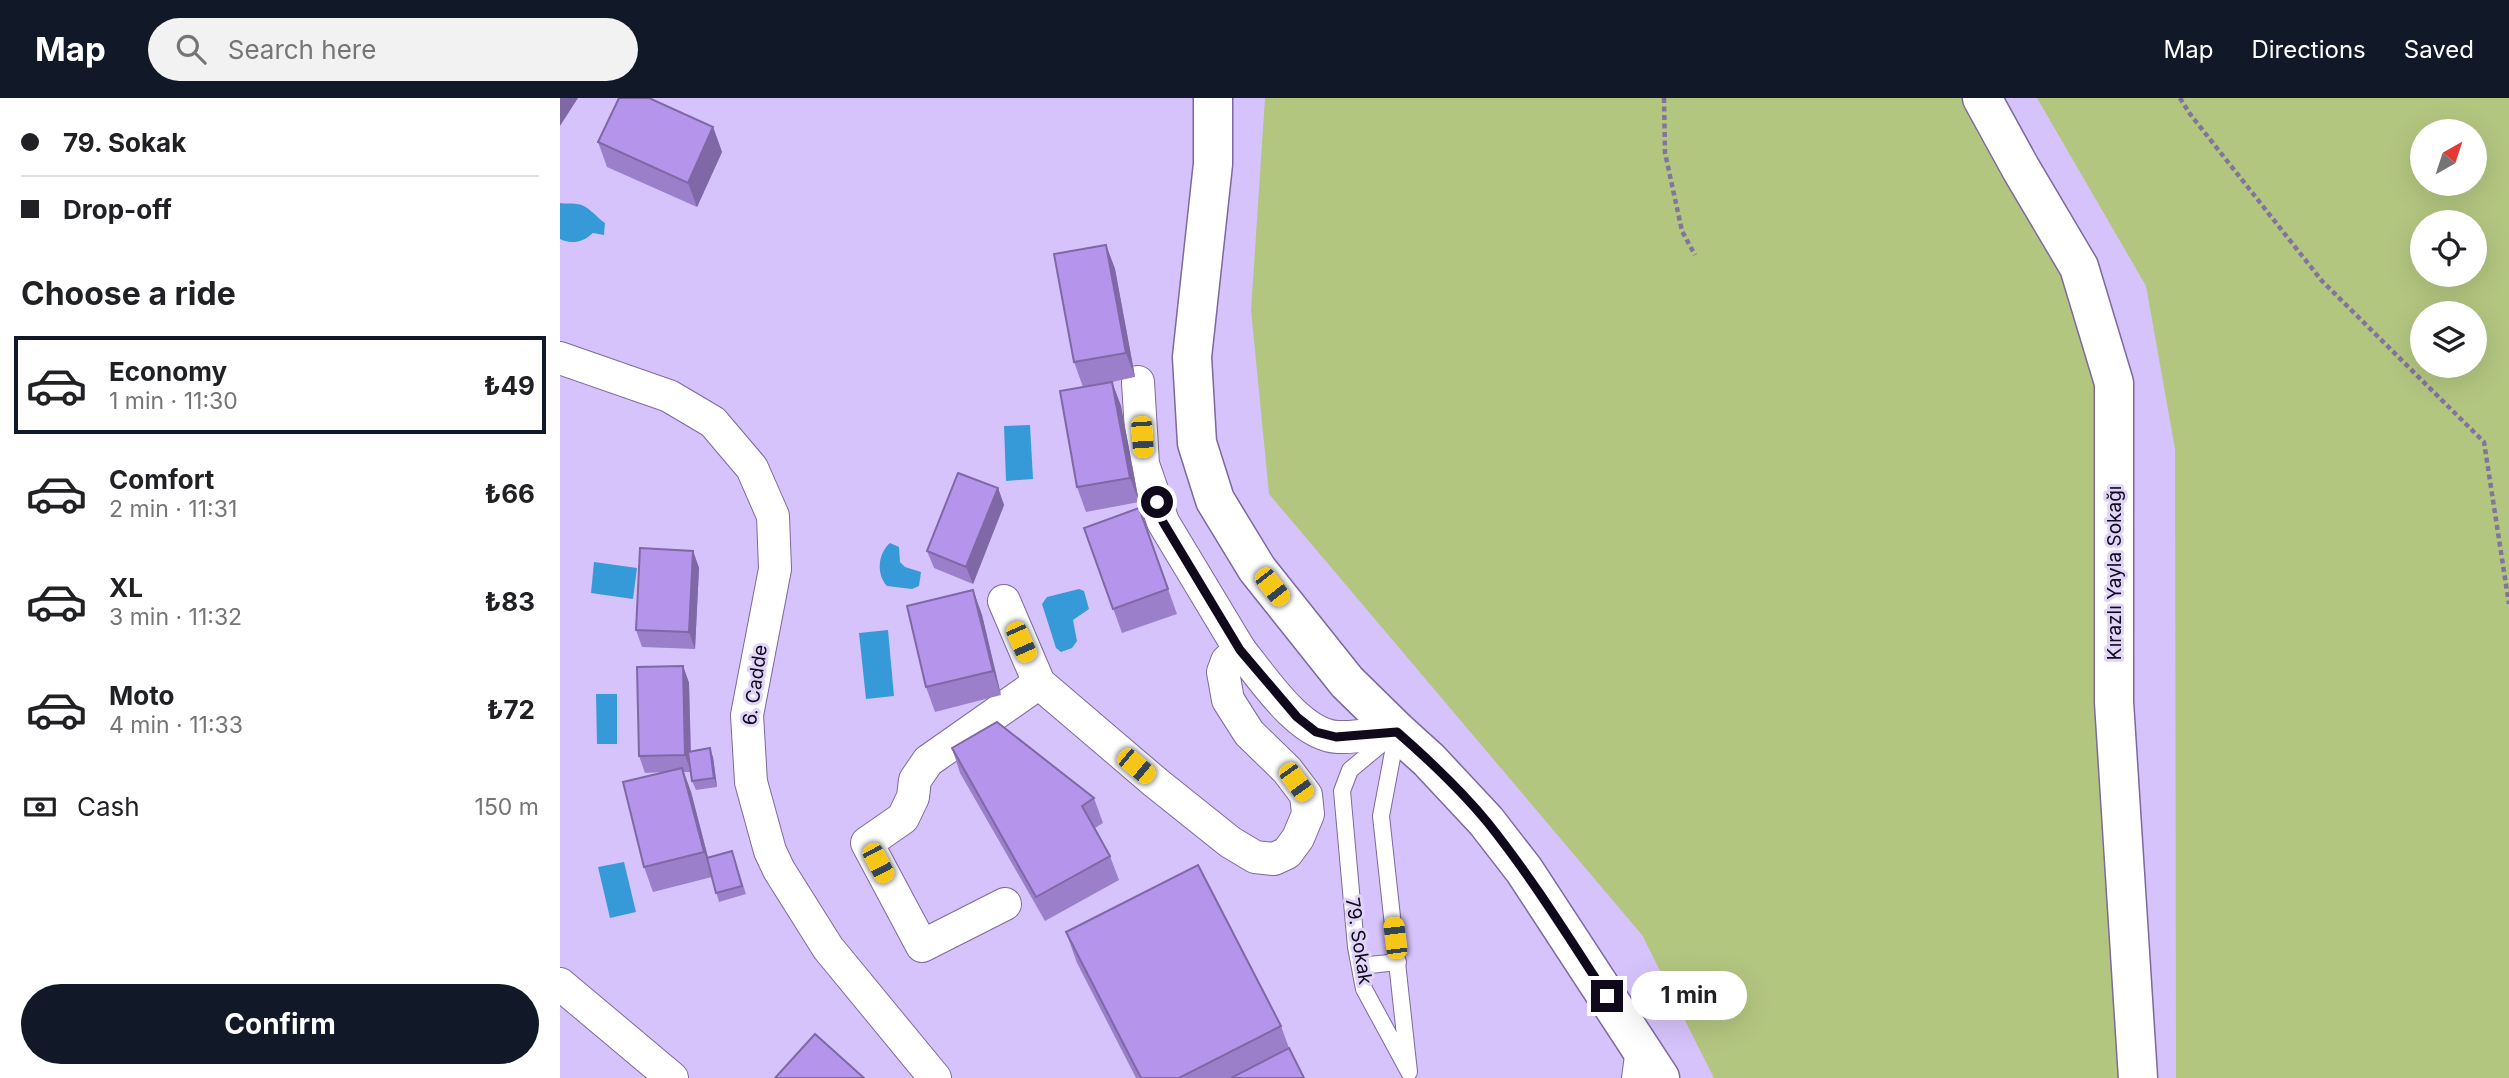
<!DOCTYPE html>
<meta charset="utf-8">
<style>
:root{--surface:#fff;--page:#f2f2f2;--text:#202124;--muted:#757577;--line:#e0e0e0;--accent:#111827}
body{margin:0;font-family:Inter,sans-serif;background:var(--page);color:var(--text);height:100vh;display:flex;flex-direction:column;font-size:26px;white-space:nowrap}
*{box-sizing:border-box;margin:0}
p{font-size:23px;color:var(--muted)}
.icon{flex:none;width:38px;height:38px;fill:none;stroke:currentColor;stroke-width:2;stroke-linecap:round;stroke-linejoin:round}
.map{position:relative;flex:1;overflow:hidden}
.details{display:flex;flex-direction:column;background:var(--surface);width:560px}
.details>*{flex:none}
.hud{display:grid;align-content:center;height:154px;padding:0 21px;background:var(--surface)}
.needle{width:46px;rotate:39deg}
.fabs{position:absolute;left:1850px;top:21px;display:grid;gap:14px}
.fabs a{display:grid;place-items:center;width:77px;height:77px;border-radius:50%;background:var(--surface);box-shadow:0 7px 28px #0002;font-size:35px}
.end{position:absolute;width:32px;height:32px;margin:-16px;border:9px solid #10081b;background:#fff;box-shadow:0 0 0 4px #fff}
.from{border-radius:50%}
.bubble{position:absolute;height:49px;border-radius:24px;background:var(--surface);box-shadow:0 7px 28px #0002;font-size:23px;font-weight:700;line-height:49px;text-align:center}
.car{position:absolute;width:21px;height:42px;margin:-21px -10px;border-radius:9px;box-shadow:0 0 5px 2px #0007;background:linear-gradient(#f5c518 24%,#345 0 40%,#f5c518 0 76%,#345 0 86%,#f5c518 0)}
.hud b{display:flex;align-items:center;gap:24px;height:66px;font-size:26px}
.hud b+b{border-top:2px solid var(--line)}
.hud i{width:18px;height:18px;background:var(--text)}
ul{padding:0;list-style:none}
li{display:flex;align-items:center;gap:21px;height:98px;margin:0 14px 10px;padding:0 7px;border:4px solid transparent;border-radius:0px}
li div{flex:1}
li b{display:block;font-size:26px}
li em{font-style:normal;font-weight:700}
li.active{border-color:var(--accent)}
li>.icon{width:63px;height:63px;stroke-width:1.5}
h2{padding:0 21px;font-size:32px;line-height:84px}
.pay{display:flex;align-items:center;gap:18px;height:77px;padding:0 21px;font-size:26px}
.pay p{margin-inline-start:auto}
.primary-button{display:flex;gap:14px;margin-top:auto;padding:14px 21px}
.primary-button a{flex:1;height:80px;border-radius:42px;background:var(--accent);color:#fff;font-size:28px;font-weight:700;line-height:80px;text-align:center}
header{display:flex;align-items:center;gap:42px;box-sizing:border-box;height:98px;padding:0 35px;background:var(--accent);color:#fff}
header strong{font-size:33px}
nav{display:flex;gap:38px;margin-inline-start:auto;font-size:24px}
.search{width:490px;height:63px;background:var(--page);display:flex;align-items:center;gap:18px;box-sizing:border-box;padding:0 24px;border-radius:38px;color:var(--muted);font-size:26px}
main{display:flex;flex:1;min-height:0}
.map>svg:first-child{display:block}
.green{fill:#b3c680;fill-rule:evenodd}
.water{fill:#379ad8}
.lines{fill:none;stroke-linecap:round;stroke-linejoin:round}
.service-casing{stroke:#7c699d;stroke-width:18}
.minor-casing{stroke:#7c699d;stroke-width:34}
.tertiary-casing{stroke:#7c699d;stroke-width:41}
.secondary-casing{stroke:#7c699d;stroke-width:41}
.path{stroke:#83749d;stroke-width:4.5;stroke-dasharray:5 3.5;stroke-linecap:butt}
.service{stroke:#fff;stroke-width:16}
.minor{stroke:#fff;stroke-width:32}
.tertiary{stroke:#fff;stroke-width:38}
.secondary{stroke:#fff;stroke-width:38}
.wall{fill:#9c7fcb}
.shaded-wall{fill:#7f68a5}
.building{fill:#b594ec;stroke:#7f68a5;stroke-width:2}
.route{stroke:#10081b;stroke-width:9}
.labels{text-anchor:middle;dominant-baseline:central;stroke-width:6;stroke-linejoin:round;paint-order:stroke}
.street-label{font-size:19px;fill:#10081b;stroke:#e0d5f8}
</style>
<header>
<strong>Map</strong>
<div class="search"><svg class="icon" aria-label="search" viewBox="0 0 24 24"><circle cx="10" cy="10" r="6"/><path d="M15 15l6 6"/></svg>Search here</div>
<nav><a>Map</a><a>Directions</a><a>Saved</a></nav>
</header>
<main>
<section class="details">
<div class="hud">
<b><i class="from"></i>79. Sokak</b>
<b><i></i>Drop-off</b>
</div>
<h2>Choose a ride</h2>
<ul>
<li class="active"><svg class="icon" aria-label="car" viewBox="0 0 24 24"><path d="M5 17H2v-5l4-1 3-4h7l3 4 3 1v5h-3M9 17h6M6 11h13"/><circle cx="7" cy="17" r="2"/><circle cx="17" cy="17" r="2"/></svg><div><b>Economy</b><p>1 min · 11:30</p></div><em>₺49</em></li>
<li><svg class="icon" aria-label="car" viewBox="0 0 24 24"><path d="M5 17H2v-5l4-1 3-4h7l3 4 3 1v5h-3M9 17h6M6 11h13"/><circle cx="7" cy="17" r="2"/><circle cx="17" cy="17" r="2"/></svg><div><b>Comfort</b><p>2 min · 11:31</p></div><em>₺66</em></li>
<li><svg class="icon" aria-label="car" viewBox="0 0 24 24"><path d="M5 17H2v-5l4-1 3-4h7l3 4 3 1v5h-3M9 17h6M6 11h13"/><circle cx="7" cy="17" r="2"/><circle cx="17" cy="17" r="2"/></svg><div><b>XL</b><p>3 min · 11:32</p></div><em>₺83</em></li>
<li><svg class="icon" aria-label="car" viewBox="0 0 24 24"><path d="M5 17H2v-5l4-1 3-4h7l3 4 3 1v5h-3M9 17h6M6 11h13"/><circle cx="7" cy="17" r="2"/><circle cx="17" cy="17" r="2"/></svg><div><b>Moto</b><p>4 min · 11:33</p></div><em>₺72</em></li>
</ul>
<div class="pay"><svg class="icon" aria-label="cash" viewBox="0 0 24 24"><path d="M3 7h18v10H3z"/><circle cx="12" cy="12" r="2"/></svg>Cash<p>150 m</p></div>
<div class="primary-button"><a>Confirm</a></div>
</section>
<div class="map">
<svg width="1949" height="980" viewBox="0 0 1949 980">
<rect width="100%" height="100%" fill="#d7c3fc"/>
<g class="green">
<polygon points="705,0 1426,0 1568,290 1574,980 1154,980 1082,837 709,396 691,212"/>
<path d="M1477 0H1949V980H1616L1615 351 1586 188ZM1862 33H1914V86H1862ZM1862 124H1914V177H1862ZM1862 215H1914V268H1862Z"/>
</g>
<g class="water">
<path d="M0 105C6 106 11 105 17 106 28 107 36 119 45 125L44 137 33 135C23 144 13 147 0 141Z"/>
<polygon points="470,327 473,381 446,383 444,328"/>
<path d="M330 445 339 449 340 464 345 469 361 474 359 488 352 491 327 488C316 476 318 455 330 445Z"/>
<polygon points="34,464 77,470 73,501 31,495"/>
<polygon points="519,491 524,493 529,511 513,522 517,543 512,550 501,554 496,550 482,506 487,499"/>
<polygon points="328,532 334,598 306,601 299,535"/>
<polygon points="36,596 57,596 57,646 37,646"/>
<polygon points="64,764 76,814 50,820 38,769"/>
</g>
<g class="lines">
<g class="service-casing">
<g id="service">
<polygon points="837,633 821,718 849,974 804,891 796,849 782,693 790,672"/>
<polyline points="800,868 838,864"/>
<polyline points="1070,980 1074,950"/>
</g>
</g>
<g class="minor-casing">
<g id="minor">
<polyline points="0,260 109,298 153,324 192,370 213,418 215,471 187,617 191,684 210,753 219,772 268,850 375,980"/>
<polyline points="578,284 583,366 603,424 680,552"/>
<path d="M444 503 479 585 595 684 670 744 695 759 714 761 727 755 738 740 748 716 746 697 727 672 689 635 668 602 663 574 667 563 680 552C702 579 740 638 778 639 797 640 818 635 837 633"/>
<polyline points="445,806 362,848 307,745 343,720 353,699 355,682 368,663 479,585"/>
<polyline points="0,886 112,980"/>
</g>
</g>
<g class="tertiary-casing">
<polyline id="tertiary" points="653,0 653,66 632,259 637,345 655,402 697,471 787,584 837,633 869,662 926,723 964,772 1100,980"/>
</g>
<g class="secondary-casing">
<polyline id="secondary" points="1422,0 1461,71 1519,169 1554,285 1554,604 1578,980"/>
</g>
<g class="path">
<polyline points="1104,0 1105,55 1122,133 1135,157"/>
<polyline points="1620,0 1630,16 1762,183 1924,344 1949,506"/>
</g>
<use href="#service" class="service"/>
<use href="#minor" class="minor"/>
<use href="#tertiary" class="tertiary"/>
<use href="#secondary" class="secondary"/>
</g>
<g class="wall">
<polygon points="153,29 162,54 137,109 47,69 38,44"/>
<polygon points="546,147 555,171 575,279 552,284 561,308 579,404 526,414 517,389 523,289 514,264"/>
<polygon points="438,390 444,407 413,486 374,470 367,453"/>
<polygon points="579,410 617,516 562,535 524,430"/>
<polygon points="133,453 139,470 135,551 82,549 76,532"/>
<polygon points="413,492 422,517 441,597 375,614 366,589"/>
<polygon points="123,568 129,585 131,653 153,659 157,689 136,692 132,683 131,674 124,674 131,694 148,759 172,753 186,796 159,804 152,779 93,794 84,769 104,674 85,675 79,658"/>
<polygon points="392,650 534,700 543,725 535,730 550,758 559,782 485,823 400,675"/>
<polygon points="506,834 721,928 729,950 744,980 576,980 517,865"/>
</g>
<g class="shaded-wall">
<polygon points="0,0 18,0 0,28"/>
<polygon points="153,29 162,54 137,109 128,85"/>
<polygon points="546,147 555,171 575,279 566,255"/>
<polygon points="552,284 561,308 579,404 570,380"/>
<polygon points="438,390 444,407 413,486 406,469"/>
<polygon points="133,453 139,470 135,551 129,534"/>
<polygon points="413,492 422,517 441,597 433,573"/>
<polygon points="123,568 129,585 131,674 125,657"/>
<polygon points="150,650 153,659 157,689 154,680"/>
<polygon points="122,670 131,694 153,779 144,754"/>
</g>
<g class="building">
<polygon points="59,0 89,0 153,29 128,85 38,44"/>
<polygon points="546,147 566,255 514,264 494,156"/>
<polygon points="552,284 570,380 517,389 500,293"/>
<polygon points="398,375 438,390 406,469 367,453"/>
<polygon points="579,410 608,491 553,511 524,430"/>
<polygon points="80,450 133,453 129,534 76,532"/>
<polygon points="413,492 433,573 366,589 347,508"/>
<polygon points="123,568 125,657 79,658 77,569"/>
<polygon points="437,624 534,700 522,708 550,758 476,799 392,650"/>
<polygon points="150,650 154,680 132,683 128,654"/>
<polygon points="122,670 144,754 84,769 63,684"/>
<polygon points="172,753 182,788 156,795 147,760"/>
<polygon points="638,767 721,928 619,980 581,980 506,834"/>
<polygon points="255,936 304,980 215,980"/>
<polygon points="729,950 744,980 671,980"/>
</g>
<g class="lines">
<path class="route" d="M597 404 603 424 680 552 737 619 756 634 776 639 837 634C869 662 901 692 928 725 972 780 1009 840 1047 898"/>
</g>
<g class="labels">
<g class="street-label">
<text transform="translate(1554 475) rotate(-90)">Kırazlı Yayla Sokağı</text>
<text transform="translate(195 587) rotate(-82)">6. Cadde</text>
<text transform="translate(799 843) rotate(81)">79. Sokak</text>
</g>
</g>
</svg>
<div class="fabs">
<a><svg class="needle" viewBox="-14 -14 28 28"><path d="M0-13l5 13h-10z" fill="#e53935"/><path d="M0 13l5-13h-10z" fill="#757577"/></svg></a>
<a><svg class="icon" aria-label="locate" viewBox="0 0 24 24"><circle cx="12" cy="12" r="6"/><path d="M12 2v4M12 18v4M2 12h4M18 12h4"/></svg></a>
<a><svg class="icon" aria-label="layers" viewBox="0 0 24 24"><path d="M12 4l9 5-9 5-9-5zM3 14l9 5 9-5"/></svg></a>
</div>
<i class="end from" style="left:597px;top:404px"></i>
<i class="end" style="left:1047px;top:898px"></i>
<div class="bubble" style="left:1071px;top:873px;width:116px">1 min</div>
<i class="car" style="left:582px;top:339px;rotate:176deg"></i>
<i class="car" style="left:712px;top:489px;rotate:142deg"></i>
<i class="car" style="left:461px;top:544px;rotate:156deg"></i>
<i class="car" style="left:576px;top:668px;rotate:130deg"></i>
<i class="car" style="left:736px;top:684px;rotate:144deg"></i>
<i class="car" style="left:318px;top:765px;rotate:152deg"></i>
<i class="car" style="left:835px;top:840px;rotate:353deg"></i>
</div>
</main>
